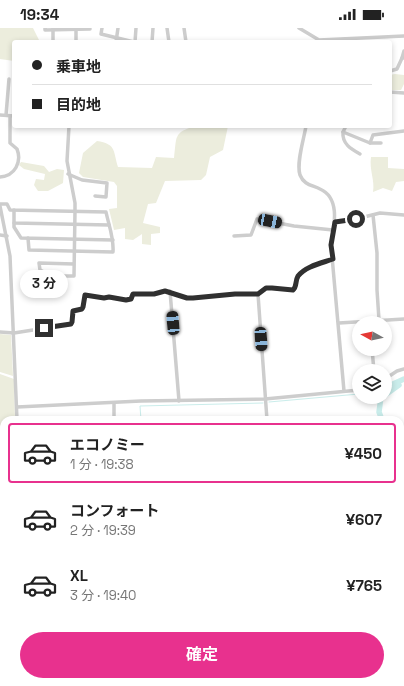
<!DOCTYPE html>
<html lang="ja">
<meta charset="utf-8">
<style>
:root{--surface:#fff;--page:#f2f2f2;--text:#222;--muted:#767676;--line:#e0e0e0;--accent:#e8318e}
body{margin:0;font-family:"Space Grotesk","Noto Sans JP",sans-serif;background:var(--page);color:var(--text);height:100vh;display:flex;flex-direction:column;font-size:15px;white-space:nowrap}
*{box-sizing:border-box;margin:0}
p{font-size:13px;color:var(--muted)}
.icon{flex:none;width:22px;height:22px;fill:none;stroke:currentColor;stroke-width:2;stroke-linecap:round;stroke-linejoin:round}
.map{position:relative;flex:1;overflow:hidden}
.panel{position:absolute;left:0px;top:388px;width:404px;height:270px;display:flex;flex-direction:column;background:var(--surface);border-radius:12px 12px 0 0;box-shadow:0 2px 6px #0003}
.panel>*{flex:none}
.hud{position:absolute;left:12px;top:12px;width:380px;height:88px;border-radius:4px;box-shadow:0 2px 6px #0003;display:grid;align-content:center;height:88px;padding:0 20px;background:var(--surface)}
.needle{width:26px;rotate:278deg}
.fabs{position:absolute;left:352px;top:288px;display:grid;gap:8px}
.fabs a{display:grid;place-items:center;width:40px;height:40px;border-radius:50%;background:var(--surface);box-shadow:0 2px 6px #0003;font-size:20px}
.end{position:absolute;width:18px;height:18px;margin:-9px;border:5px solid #303030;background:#fff;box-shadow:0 0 0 2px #fff}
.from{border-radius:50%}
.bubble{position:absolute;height:28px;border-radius:14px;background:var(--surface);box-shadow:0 2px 6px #0003;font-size:13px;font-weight:700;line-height:28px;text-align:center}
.car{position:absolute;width:12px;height:24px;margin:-12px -6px;border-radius:5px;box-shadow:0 0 3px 1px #0007;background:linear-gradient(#222 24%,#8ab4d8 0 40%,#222 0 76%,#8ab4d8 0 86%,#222 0)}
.hud b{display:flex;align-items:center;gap:14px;height:38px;font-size:15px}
.hud b+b{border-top:1px solid var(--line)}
.hud i{width:10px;height:10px;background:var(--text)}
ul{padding:7px 0 0;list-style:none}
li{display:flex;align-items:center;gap:12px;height:60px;margin:0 8px 6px;padding:0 12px;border:2px solid transparent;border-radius:4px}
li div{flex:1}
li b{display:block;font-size:15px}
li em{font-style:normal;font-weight:700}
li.active{border-color:var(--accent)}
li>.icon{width:36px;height:36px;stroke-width:1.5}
.action{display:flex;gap:8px;margin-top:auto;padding:8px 20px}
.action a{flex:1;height:46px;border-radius:24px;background:var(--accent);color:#fff;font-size:16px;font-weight:700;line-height:46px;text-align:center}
.status{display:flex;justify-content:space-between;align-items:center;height:28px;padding:0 20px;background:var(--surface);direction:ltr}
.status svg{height:11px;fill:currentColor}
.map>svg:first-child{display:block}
.green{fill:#eceddd}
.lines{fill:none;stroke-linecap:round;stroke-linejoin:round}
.stream{stroke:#caedeb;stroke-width:1}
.river{stroke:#caedeb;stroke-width:5.5}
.minor{stroke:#cdcdcd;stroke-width:3.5}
.tertiary{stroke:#cdcdcd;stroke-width:4.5}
.secondary{stroke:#bababa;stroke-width:5}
.primary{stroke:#a8a8a8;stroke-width:6}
.route{stroke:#303030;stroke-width:5}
</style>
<div class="status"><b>19:34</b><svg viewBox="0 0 49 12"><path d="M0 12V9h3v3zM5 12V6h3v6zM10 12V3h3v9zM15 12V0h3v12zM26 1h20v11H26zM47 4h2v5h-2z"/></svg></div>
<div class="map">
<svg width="404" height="658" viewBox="0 0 404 658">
<rect width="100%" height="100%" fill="#fff"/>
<g class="green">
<polygon points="0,0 33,0 40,14 14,14 14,33 0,31"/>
<polygon points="395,46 404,47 404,56 401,62 390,62 390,47"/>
<path d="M195 98H228L223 122 210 129 206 147 201 152 165 153 156 175 148 176 143 195 160 199V205L151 206V217L142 216V206L133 212 125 211V200L114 202 109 181 117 180V158L114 154 83 149 79 145 83 125 97 113C116 116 113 122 118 139L152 140 156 129 174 130C177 108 173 105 195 98Z"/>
<path d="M371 129H388V140L404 141V153L396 154 392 163 383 160 373 164C375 152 369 142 371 129Z"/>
<polygon points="21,134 44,138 49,144 57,141 64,142 63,155 48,163 38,163 34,157 36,151 44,152 45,146 24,141 19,137"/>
<polygon points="0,306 11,307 13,348 0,344"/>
<polygon points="0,346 14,351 15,392 4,392 4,464 0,464"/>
</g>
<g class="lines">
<g class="stream">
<polyline points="385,357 393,356"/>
<polyline points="269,374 359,366"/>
<polyline points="141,392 140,378 263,375"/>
<polyline points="0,515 4,514"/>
<polyline points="400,592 404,589"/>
<polyline points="400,620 404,620"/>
</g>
<g class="river">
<polyline points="385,367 399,357 393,356 404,351"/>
<polyline points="381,369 379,384 382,392"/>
<polyline points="0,573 4,574"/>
</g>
<g class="minor">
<polyline points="45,0 45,2 90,1"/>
<polyline points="102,0 101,6 134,14"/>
<polyline points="167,0 169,14"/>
<polyline points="184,0 186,14"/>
<polyline points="299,0 319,12 404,8"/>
<polyline points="53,14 53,1"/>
<polyline points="76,14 76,0"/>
<polyline points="116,14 118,0"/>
<polyline points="135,14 136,0"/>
<polyline points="152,14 153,0"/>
<polyline points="403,30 402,30 404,23"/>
<polyline points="390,43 397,41 402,30"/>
<polyline points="390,64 404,65"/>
<polyline points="0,87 14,88"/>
<polyline points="6,87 9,51"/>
<polyline points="69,98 67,133 75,175 75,183 74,248 52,248 40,242 39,235 74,236"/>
<path d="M306 98C304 111 296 135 300 147 304 157 312 157 320 161 341 170 334 199 331 217L344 363"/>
<polyline points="346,98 343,104 370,115 373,107 404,103"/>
<path d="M343 104C342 116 351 121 360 126"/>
<polyline points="370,115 381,115"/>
<polyline points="68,146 82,152 107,155 106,169 95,168"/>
<path d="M0 149C15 148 22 134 17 121L10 115V88"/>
<path d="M0 176H7L10 182 106 184C109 198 114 210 113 224L29 222 28 210"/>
<polyline points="0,178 10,228 17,392"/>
<polyline points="14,182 14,195 109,197"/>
<polyline points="373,187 377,225 377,262 379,292"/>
<polyline points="335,194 356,191 380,185 404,187"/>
<polyline points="14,195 14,199 21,210 113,212"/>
<polyline points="0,207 7,208"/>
<polyline points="234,208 251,207 257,191 294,198 333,202"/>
<polyline points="170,263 179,373"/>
<polyline points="258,266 267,392"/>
<polyline points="339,295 404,291"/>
<path d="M0 304 14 305 71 296 72 294 73 283 82 281 83 279 85 267 104 270 109 269 126 272 131 271 133 266H154L165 263 187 270H193L235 266H258L266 260H272L293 262C297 259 295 253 299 248 306 238 322 235 333 231"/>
<polyline points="372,321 374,343"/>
<polyline points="385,351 397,343 404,341"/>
<polyline points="114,375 114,392"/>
<polyline points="17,379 141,373 265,371 359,362"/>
<polyline points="0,464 4,464"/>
<polyline points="400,618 404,618"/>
<polyline points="212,654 212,658"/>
<polyline points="363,654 363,658"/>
</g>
<polyline class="tertiary" points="44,658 44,654"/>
<g class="secondary">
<polyline points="400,644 404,644"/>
<polyline points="0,649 4,649"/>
<polyline points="48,654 93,658"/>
<polyline points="286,658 315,654"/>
</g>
<g class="primary">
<polyline points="400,512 404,489"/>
<polyline points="259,658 264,654"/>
</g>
</g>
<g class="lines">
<path class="route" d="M44 300 71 296 72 294 73 283 82 281 83 279 85 267 104 270 109 269 126 272 131 271 133 266H154L165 263 187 270H193L235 266H258L266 260H272L293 262C297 259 295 253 298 248 306 238 322 235 333 231L331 217 335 194 356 191"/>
</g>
</svg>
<div class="fabs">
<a><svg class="needle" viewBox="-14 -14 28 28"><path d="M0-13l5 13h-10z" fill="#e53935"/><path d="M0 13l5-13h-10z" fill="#767676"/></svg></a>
<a><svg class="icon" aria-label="layers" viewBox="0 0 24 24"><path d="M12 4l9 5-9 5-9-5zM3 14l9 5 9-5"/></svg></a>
</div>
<i class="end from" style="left:356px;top:191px"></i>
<i class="end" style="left:44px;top:300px"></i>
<div class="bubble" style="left:20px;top:242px;width:48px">3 分</div>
<i class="car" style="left:270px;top:193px;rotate:101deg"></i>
<i class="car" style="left:173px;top:295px;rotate:355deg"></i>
<i class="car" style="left:261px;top:311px;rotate:176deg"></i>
<div class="hud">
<b><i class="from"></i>乗車地</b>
<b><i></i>目的地</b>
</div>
<section class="panel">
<ul>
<li class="active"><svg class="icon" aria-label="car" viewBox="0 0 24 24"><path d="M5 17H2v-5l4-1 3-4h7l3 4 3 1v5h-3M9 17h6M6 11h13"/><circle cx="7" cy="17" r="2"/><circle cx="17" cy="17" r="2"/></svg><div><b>エコノミー</b><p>1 分 · 19:38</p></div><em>¥450</em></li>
<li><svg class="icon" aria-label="car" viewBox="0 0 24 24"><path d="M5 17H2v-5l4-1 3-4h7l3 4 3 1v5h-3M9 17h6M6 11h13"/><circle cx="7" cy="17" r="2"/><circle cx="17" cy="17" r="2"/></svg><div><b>コンフォート</b><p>2 分 · 19:39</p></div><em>¥607</em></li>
<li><svg class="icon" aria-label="car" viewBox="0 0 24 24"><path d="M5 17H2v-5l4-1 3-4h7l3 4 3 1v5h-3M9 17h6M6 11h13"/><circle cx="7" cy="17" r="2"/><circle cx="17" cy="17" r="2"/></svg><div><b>XL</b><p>3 分 · 19:40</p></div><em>¥765</em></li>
</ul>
<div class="action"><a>確定</a></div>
</section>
</div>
